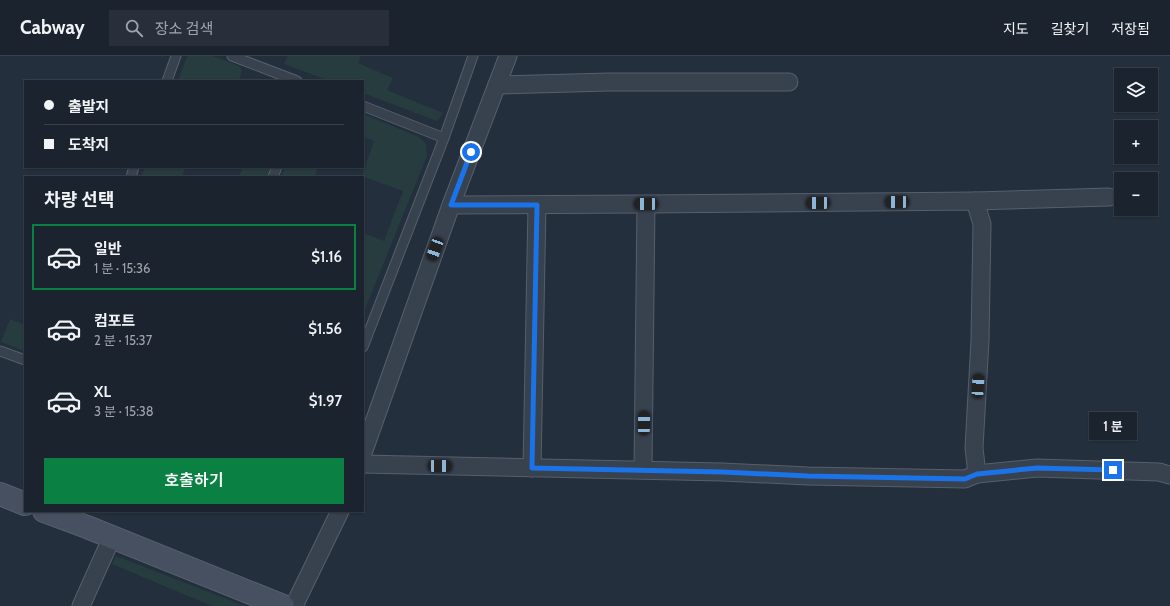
<!DOCTYPE html>
<html lang="ko">
<meta charset="utf-8">
<style>
:root{--surface:#1b232e;--page:#282f3a;--text:#f1f3f6;--muted:#a0a4aa;--line:#39404a;--accent:#0b8043}
body{margin:0;font-family:Cabin,"Noto Sans KR",sans-serif;background:var(--page);color:var(--text);height:100vh;display:flex;flex-direction:column;font-size:15px;white-space:nowrap}
*{box-sizing:border-box;margin:0}
p{font-size:13px;color:var(--muted)}
.icon{flex:none;width:22px;height:22px;fill:none;stroke:currentColor;stroke-width:2;stroke-linecap:round;stroke-linejoin:round}
.map{position:relative;flex:1;overflow:hidden}
.sheet{position:absolute;left:24px;top:120px;width:340px;height:336px;display:flex;flex-direction:column;background:var(--surface);border-radius:0px;box-shadow:0 1px 3px #0004,0 0 0 1px var(--line)}
.sheet>*{flex:none}
.banner{position:absolute;left:24px;top:24px;width:340px;height:88px;border-radius:0px;box-shadow:0 1px 3px #0004,0 0 0 1px var(--line);display:grid;align-content:center;height:88px;padding:0 20px;background:var(--surface)}
.fabs{position:absolute;left:1114px;top:12px;display:grid;gap:8px}
.fabs a{display:grid;place-items:center;width:44px;height:44px;border-radius:0px;background:var(--surface);box-shadow:0 1px 3px #0004,0 0 0 1px var(--line);font-size:20px}
.end{position:absolute;width:18px;height:18px;margin:-9px;border:5px solid #1a73e8;background:#fff;box-shadow:0 0 0 2px #fff}
.from{border-radius:50%}
.bubble{position:absolute;height:28px;border-radius:0px;background:var(--surface);box-shadow:0 1px 3px #0004,0 0 0 1px var(--line);font-size:13px;font-weight:600;line-height:28px;text-align:center}
.car{position:absolute;width:12px;height:24px;margin:-12px -6px;border-radius:5px;box-shadow:0 0 3px 1px #0007;background:linear-gradient(#222 24%,#8ab4d8 0 40%,#222 0 76%,#8ab4d8 0 86%,#222 0)}
.banner b{display:flex;align-items:center;gap:14px;height:38px;font-size:15px}
.banner b+b{border-top:1px solid var(--line)}
.banner i{width:10px;height:10px;background:var(--text)}
ul{padding:0;list-style:none}
li{display:flex;align-items:center;gap:12px;height:66px;margin:0 8px 6px;padding:0 12px;border:2px solid transparent;border-radius:0px}
li div{flex:1}
li b{display:block;font-size:15px}
li em{font-style:normal;font-weight:600}
li.on{border-color:var(--accent)}
li>.icon{width:36px;height:36px;stroke-width:1.5}
h2{padding:0 20px;font-size:18px;line-height:48px}
.primary-button{display:flex;gap:8px;margin-top:auto;padding:8px 20px}
.primary-button a{flex:1;height:46px;border-radius:0px;background:var(--accent);color:#fff;font-size:16px;font-weight:600;line-height:46px;text-align:center}
header{display:flex;align-items:center;gap:24px;box-sizing:border-box;height:56px;padding:0 20px;background:var(--surface);border-bottom:1px solid var(--line)}
header strong{font-size:19px}
nav{display:flex;gap:22px;margin-inline-start:auto;font-size:14px}
.search{width:280px;height:36px;background:var(--page);display:flex;align-items:center;gap:10px;box-sizing:border-box;padding:0 14px;border-radius:0px;color:var(--muted);font-size:15px}
.map>svg:first-child{display:block}
.green{fill:#263c3f}
.lines{fill:none;stroke-linecap:round;stroke-linejoin:round}
.service-casing{stroke:#565f6c;stroke-width:11}
.minor-casing{stroke:#565f6c;stroke-width:19}
.secondary-casing{stroke:#565f6c;stroke-width:24}
.service{stroke:#38414e;stroke-width:9}
.minor{stroke:#38414e;stroke-width:17}
.secondary{stroke:#465061;stroke-width:22}
.route{stroke:#1a73e8;stroke-width:5}
</style>
<header>
<strong>Cabway</strong>
<div class="search"><svg class="icon" aria-label="search" viewBox="0 0 24 24"><circle cx="10" cy="10" r="6"/><path d="M15 15l6 6"/></svg>장소 검색</div>
<nav><a>지도</a><a>길찾기</a><a>저장됨</a></nav>
</header>
<div class="map">
<svg width="1170" height="550" viewBox="0 0 1170 550">
<rect width="100%" height="100%" fill="#242f3e"/>
<g class="green">
<polygon points="189,0 213,0 239,10 242,14 239,25 178,25 187,1"/>
<polygon points="288,0 361,0 358,7 393,22 387,34 443,57 437,65 363,37 363,25 330,25 284,8"/>
<polygon points="363,58 419,81 426,88 427,100 365,253 363,254 363,177 384,185 403,135 362,120 374,85 363,81"/>
<polygon points="145,111 185,111 182,121 141,121"/>
<polygon points="243,111 271,111 268,121 239,121"/>
<polygon points="285,111 318,111 314,121 281,121"/>
<polygon points="10,263 25,269 25,295 1,286"/>
<polygon points="116,500 245,550 212,550 112,508"/>
</g>
<g class="lines">
<g class="service-casing">
<g id="service">
<polyline points="232,0 297,25"/>
<polyline points="167,25 176,0"/>
<polyline points="363,50 444,82"/>
<polyline points="131,121 134,111"/>
<polyline points="273,121 277,111"/>
<polyline points="363,291 444,82 473,0"/>
<polyline points="0,295 25,304"/>
</g>
</g>
<g class="minor-casing">
<g id="minor">
<polyline points="497,29 609,26 789,26"/>
<polyline points="975,145 1109,141"/>
<polyline points="451,149 646,148 975,145 982,168 980,284 974,392 977,418 1037,412 1159,416 1170,419"/>
<polyline points="363,397 451,149 508,0"/>
<polyline points="363,408 722,416 808,420 965,423 977,418"/>
<polyline points="532,412 537,149"/>
<polyline points="643,414 646,148"/>
<polyline points="81,550 112,481"/>
<polyline points="294,550 340,455"/>
</g>
</g>
<g class="secondary-casing">
<g id="secondary">
<polyline points="0,438 25,448"/>
<polyline points="44,455 87,471 283,550"/>
</g>
</g>
<use href="#service" class="service"/>
<use href="#minor" class="minor"/>
<use href="#secondary" class="secondary"/>
</g>
<g class="lines">
<polyline class="route" points="471,96 451,149 537,149 532,412 722,416 808,420 965,423 977,418 1037,412 1113,414"/>
</g>
</svg>
<div class="fabs">
<a><svg class="icon" aria-label="layers" viewBox="0 0 24 24"><path d="M12 4l9 5-9 5-9-5zM3 14l9 5 9-5"/></svg></a>
<a>+</a>
<a>−</a>
</div>
<i class="end from" style="left:471px;top:96px"></i>
<i class="end" style="left:1113px;top:414px"></i>
<div class="bubble" style="left:1089px;top:356px;width:48px">1 분</div>
<i class="car" style="left:897px;top:146px;rotate:270deg"></i>
<i class="car" style="left:818px;top:147px;rotate:270deg"></i>
<i class="car" style="left:646px;top:148px;rotate:270deg"></i>
<i class="car" style="left:435px;top:193px;rotate:200deg"></i>
<i class="car" style="left:978px;top:330px;rotate:3deg"></i>
<i class="car" style="left:644px;top:367px;rotate:1deg"></i>
<i class="car" style="left:440px;top:410px;rotate:91deg"></i>
<div class="banner">
<b><i class="from"></i>출발지</b>
<b><i></i>도착지</b>
</div>
<section class="sheet">
<h2>차량 선택</h2>
<ul>
<li class="on"><svg class="icon" aria-label="car" viewBox="0 0 24 24"><path d="M5 17H2v-5l4-1 3-4h7l3 4 3 1v5h-3M9 17h6M6 11h13"/><circle cx="7" cy="17" r="2"/><circle cx="17" cy="17" r="2"/></svg><div><b>일반</b><p>1 분 · 15:36</p></div><em>$1.16</em></li>
<li><svg class="icon" aria-label="car" viewBox="0 0 24 24"><path d="M5 17H2v-5l4-1 3-4h7l3 4 3 1v5h-3M9 17h6M6 11h13"/><circle cx="7" cy="17" r="2"/><circle cx="17" cy="17" r="2"/></svg><div><b>컴포트</b><p>2 분 · 15:37</p></div><em>$1.56</em></li>
<li><svg class="icon" aria-label="car" viewBox="0 0 24 24"><path d="M5 17H2v-5l4-1 3-4h7l3 4 3 1v5h-3M9 17h6M6 11h13"/><circle cx="7" cy="17" r="2"/><circle cx="17" cy="17" r="2"/></svg><div><b>XL</b><p>3 분 · 15:38</p></div><em>$1.97</em></li>
</ul>
<div class="primary-button"><a>호출하기</a></div>
</section>
</div>
